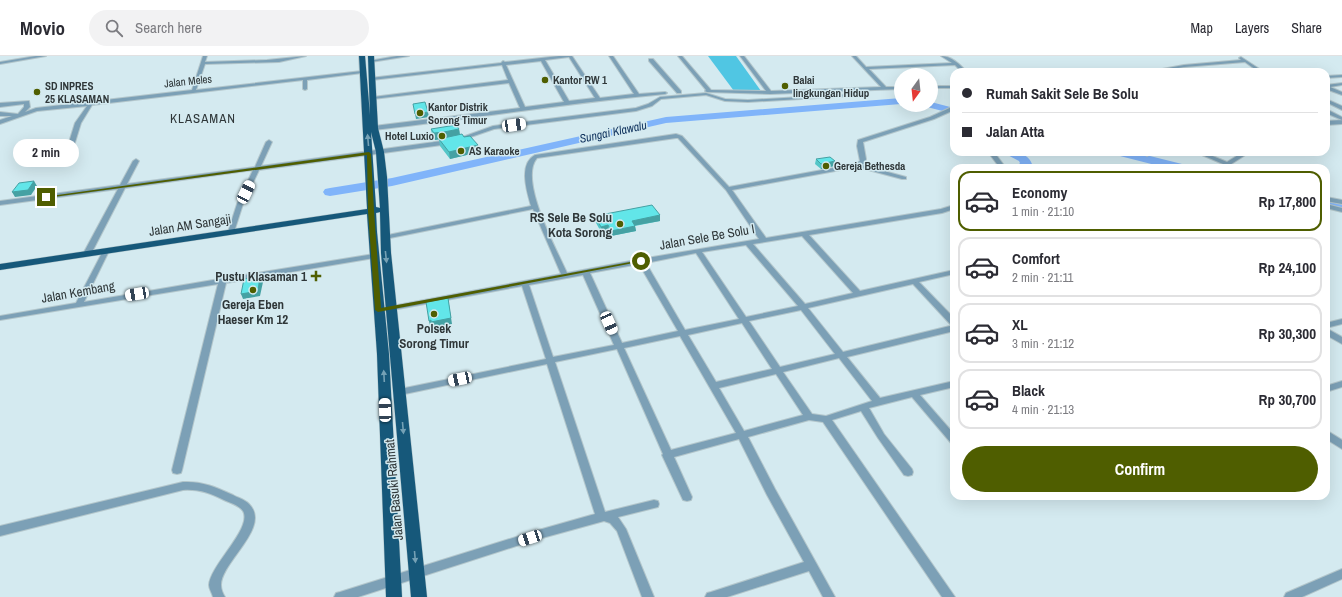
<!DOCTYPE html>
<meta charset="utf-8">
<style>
:root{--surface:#fff;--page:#f2f2f3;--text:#2b2b33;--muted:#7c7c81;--line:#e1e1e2;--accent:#4f5e00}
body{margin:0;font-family:"Archivo Narrow",sans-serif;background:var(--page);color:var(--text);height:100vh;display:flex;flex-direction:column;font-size:15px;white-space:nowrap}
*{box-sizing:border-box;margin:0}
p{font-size:13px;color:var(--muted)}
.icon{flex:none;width:22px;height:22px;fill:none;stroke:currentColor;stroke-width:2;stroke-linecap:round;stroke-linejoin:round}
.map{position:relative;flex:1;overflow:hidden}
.drawer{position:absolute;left:950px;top:108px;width:380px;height:336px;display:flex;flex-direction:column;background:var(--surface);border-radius:12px;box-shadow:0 4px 16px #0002}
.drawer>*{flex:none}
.banner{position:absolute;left:950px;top:12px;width:380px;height:88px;border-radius:12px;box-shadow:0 4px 16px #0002;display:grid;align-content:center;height:88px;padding:0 12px;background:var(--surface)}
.needle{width:26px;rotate:195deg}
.fabs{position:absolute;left:894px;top:12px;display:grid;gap:8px}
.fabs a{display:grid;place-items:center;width:44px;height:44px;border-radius:50%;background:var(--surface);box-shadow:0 4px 16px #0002;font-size:20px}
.end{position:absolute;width:18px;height:18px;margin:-9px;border:5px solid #4f5e00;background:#fff;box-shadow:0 0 0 2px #fff}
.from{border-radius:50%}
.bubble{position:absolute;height:28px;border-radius:14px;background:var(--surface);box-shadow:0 4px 16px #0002;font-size:13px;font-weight:700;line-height:28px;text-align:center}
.car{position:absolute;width:12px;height:24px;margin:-12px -6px;border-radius:5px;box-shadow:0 0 3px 1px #0007;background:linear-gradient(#fff 24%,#345 0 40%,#fff 0 76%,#345 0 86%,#fff 0)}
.banner b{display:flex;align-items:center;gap:14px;height:38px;font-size:15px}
.banner b+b{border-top:1px solid var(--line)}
.banner i{width:10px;height:10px;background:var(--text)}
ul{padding:7px 0 0;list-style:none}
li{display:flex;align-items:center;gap:12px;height:60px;margin:0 8px 6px;padding:0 4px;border:2px solid var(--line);border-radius:12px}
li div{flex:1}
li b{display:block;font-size:15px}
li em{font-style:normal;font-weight:700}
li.active{border-color:var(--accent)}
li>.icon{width:36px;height:36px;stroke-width:1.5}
.button{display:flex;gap:8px;margin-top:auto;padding:8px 12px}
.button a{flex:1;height:46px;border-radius:24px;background:var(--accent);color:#fff;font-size:16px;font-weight:700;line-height:46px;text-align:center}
header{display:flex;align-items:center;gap:24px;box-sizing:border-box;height:56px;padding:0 20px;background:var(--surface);border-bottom:1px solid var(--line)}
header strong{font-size:19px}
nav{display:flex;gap:22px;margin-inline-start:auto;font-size:14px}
.search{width:280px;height:36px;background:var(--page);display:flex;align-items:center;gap:10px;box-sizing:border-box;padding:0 14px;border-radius:22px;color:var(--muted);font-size:15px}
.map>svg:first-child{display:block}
.green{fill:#50c6e3}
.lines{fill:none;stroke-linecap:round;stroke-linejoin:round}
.river{fill:#80b4fa;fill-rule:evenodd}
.minor-casing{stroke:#b3c6cb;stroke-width:2}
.trunk-casing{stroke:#b3c6cb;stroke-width:1}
.minor{fill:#7ca0b6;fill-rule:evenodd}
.trunk{fill:#16587a;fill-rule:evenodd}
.wall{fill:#54c6c8}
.shaded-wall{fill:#45a1a3}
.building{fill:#62e6e9;stroke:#45a1a3}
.oneway{fill:#75a1b5}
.route{fill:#4f5e00}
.poi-dot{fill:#4f5e00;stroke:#d4eaf0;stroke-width:1.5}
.labels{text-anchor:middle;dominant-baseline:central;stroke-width:3;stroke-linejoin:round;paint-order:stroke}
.far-poi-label{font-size:11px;font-weight:bold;fill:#2f3739;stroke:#d4eaf0;text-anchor:start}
.far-street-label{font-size:11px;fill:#2f3739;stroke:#d4eaf0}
.far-water-label{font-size:12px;font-style:italic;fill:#0f325d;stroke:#d4eaf0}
.far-quarter-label{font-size:13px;letter-spacing:1px;fill:#2f3739;stroke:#d4eaf0}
.poi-label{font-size:13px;font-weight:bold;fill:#2f3739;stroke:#d4eaf0;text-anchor:end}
.street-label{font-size:13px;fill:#2f3739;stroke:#d4eaf0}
</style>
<header>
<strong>Movio</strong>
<div class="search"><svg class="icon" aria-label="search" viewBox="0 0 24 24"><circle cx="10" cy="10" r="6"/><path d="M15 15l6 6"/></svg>Search here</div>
<nav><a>Map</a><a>Layers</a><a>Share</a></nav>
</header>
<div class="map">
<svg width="1342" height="541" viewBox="0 0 1342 541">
<rect width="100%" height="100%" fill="#d4eaf0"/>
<polygon class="green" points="708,0 736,0 761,35 734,35"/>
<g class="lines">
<g class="river">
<polygon points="901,42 901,48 666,67 392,130 330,140 325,139 323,136 325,133 330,132 392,122 666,61"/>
<polygon points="931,46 954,52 954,58 927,51 926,49 931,49"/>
<path d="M1002 96C1014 96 1027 95 1032 108L1029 112H1016L1020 107 1019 105Z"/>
<polygon points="1114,96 1134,96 1186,109 1188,112 1167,112 1116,99"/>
<polygon points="1326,143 1342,147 1342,155 1326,151"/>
</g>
<g class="minor-casing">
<g id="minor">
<polygon points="36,0 46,0 0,8 0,6"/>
<polygon points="203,0 207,0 205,6 267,4 306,0 279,6 205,8 196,34 362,15 364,16 362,17 307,24 307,33 305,34 303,33 303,24 92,49 81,67 72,96 69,98 66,96 75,67 87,50 37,55 0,68 0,64 12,60 0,60 0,56 18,58 24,51 24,48 0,51 0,47 29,45 30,51 25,56 36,52 192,34"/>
<polygon points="397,0 409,0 371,6 369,5"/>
<path d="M559 0H572L600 42 634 38 609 0H613L639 38 665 36 667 37 665 38C568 47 471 63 374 74L371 72 374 70 520 52 509 27 373 43 371 42 373 41 508 24 502 9 372 24H370V22L501 7 503 5 505 6ZM569 1 595 42 569 45 545 4ZM541 5 564 46 525 51 506 9Z"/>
<path d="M678 0H682L711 34 766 35 740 0H744L771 35 881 31 852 0H856L866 11 952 7 941 0C952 0 960 9 967 16H962L955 9 869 13 886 31H901V33L770 38 707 36 705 35 706 34Z"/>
<polygon points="1241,1 1264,16 1259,16 1245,6 1184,11 1156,16 1146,16 1184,9 1241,4 1239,2"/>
<polygon points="649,3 653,3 681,35 681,37 677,37 649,5"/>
<polygon points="1067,13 1086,16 1044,16 1046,15"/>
<polygon points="1342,19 1342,21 1326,22 1326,20"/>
<polygon points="1342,27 1342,29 1330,31 1342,36 1342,39 1326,33 1326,29"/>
<rect x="931" y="30" width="23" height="2"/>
<polygon points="706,37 725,43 748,44 853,38 855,39 853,40 748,46 725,45 706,39 661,43 652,50 636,55 494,73 462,84 457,83 493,70 636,52 648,48 660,41"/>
<polygon points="1326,43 1342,50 1342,54 1326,46"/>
<path d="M954 50V54L934 63 863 86 866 103 865 107 862 109 906 121V123H902L857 111 732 134 766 182 941 153 954 149V153L942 157 809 179 860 235 954 214V218L919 226 954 262V275L847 301 880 342 954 325V331L920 339 954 378V388L951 387 912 341 869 352 884 378 912 413 913 416 912 419 908 420 904 419 878 382 861 355 832 364 955 541H942L823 366 809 364 748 381 775 433 835 541H823L809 515 727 541H705L707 537 711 536 804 506 767 439 739 383 674 401 692 441 691 444 687 445 683 444 662 399 663 398 617 293 555 306 605 456 654 444 658 445 659 448 658 451 618 461 626 473 654 541H642L617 475 610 467 604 465 535 484 358 541H334L336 537 340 536 535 475 595 458 547 308 400 339 397 338 396 336 397 334 400 333 546 303 522 230 387 255 383 253 387 251 561 218 533 153 385 183 382 181 383 180 531 150C527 136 518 108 535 99L676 78 682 80 729 131 855 108 860 105 857 90 858 84 930 61ZM676 82H678L726 134 759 183 641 203 567 217C557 194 518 124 537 102ZM802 180 853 237 805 248 753 188ZM746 189 798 250 746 261 702 196ZM696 197 739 263 685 274 646 207ZM639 208 678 275 622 287 590 217ZM583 219 614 289 553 301 529 229ZM913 228 951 269H954L843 296 808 252ZM801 254 835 298 780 311 749 265ZM742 267 772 313 716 326 688 279ZM680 280 736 377 671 394 624 292ZM839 302 872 345 826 360 812 358 783 316ZM776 318 803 359 744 375 719 332Z"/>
<polygon points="1326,53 1342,61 1342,68 1326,69 1326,65 1342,64 1326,57"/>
<polygon points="269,84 272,86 261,110 449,84 452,86 449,88 259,114 243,148 234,176 231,178 228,176 237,148 253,114 125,132 91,198 87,200 83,198 118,133 0,149 0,145 120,129 133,105 136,103 139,105 127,128 255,111 266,86"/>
<polygon points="988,96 994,96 1006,112 1000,112"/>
<polygon points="1140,96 1147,96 1150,98 1147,100"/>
<polygon points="1195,96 1203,96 1227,106 1243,96 1250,96 1225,112 1218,112 1223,108"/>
<polygon points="1326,141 1342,144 1342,148 1326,145"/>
<polygon points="1326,148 1342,152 1342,156 1326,152"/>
<polygon points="106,193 109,195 84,246 219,223 223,221 226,222 374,198 378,200 374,202 226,227 182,414 181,417 177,418 173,417 172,414 218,228 0,264 0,260 76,247 103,195"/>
<polygon points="1342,263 1342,268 1326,272 1342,281 1342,288 1326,279 1326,267"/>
<polygon points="1342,325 1342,331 1326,336 1326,330"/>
<polygon points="1326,374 1342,384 1342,393 1326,383"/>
<path d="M183 426C202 425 216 431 233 439 238 442 244 443 249 448 272 471 221 506 221 529 221 533 223 538 225 541H213C212 537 209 533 209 529 210 509 253 472 243 455 239 449 230 447 224 444 210 437 199 433 183 434L0 480V470Z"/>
<polygon points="1342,513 1342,523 1302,541 1284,541 1286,537"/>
</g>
</g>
<g class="trunk-casing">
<path id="trunk" d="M359 0H365L370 59 368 0H374L378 72 384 96 387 121 391 197 427 541H411L381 197 380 156 376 157 377 176 389 298 402 541H386L377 298 367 158 0 214V208L367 153ZM371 76 376 96 380 152 376 151Z"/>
</g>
<use href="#minor" class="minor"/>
<use href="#trunk" class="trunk"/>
</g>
<g class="wall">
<polygon points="431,73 459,73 460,79 478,89 479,96 450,103 440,90 439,83 435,84 432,80"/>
<polygon points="816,103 834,110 821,113 815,108"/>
<polygon points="660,159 660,165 635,170 636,175 611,180 608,175 601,176 595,165 595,160"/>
</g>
<g class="shaded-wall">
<polygon points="428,56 429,61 416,63 415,58"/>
<polygon points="459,73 460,80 435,84 434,77"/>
<polygon points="478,89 479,96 450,103 449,96"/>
<polygon points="835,105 834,110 821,113 821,108"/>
<polygon points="34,125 37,130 31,139 15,141 12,136"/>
<polygon points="660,159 660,165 632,170 632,165"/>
<polygon points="608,169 608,175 601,176 601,171"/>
<polygon points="635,170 636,175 611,180 611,175"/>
<polygon points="260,220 263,226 260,240 243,243 241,238"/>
<polygon points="448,242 452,268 433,272 432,270 430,270 429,265 431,264"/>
</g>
<g class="building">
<polygon points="425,46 428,56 415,58 413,48"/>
<polygon points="456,69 459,73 444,76 434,77 431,73"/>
<polygon points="462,78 464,81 470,80 478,89 449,96 439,83"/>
<polygon points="830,101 835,105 821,108 816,103"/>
<polygon points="34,125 28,134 12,136 19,127"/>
<polygon points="652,149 660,159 632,165 635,170 611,175 608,169 601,171 595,160"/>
<polygon points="260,220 258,235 241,238 244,223"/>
<polygon points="448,242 451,262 431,266 431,264 429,265 426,246"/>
</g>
<defs><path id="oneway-solid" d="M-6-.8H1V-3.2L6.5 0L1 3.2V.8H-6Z"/></defs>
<g class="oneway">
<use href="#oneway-solid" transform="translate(368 84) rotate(-95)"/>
<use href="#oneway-solid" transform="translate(386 201) rotate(84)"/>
<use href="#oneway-solid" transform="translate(384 320) rotate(-93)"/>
<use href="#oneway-solid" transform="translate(403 372) rotate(85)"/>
<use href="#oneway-solid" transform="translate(415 501) rotate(85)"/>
</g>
<polygon class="route" points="369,96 371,98 374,155 381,252 641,204 644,205 378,256 375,254 368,155 367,99 46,142 43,141"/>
<g class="poi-dot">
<circle cx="545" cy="24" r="4"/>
<circle cx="785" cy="30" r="4"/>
<circle cx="37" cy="36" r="4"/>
<circle cx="420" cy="57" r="4"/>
<circle cx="442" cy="80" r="4"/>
<circle cx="461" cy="95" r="4"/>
<circle cx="826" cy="110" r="4"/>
<circle cx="620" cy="168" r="4"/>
<path d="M314 214h4v4h4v4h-4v4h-4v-4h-4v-4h4z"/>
<circle cx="253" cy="234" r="4"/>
<circle cx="434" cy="258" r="4"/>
</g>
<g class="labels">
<g class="far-poi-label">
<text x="553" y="24">Kantor RW 1</text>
<text x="793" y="24">Balai<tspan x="793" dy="13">lingkungan Hidup</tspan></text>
<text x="45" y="30">SD INPRES<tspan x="45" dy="13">25 KLASAMAN</tspan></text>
<text x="428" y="51">Kantor Distrik<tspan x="428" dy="13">Sorong Timur</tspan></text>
<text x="434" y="80" text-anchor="end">Hotel Luxio</text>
<text x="469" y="95">AS Karaoke</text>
<text x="834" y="110">Gereja Bethesda</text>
</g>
<g class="far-street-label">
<text transform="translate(188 25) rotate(-6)">Jalan Meles</text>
</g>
<g class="far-water-label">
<text transform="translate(613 76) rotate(-12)">Sungai Klawalu</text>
</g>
<g class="far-quarter-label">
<text x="203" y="62">KLASAMAN</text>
</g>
<g class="poi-label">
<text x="612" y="161">RS Sele Be Solu<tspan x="612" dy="15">Kota Sorong</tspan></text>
<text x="307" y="220">Pustu Klasaman 1</text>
<text x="253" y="248" text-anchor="middle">Gereja Eben<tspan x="253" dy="15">Haeser Km 12</tspan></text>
<text x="434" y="272" text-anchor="middle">Polsek<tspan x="434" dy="15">Sorong Timur</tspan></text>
</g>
<g class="street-label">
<text transform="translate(190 169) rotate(-9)">Jalan AM Sangaji</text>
<text transform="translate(707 181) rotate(-10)">Jalan Sele Be Solu I</text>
<text transform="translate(78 236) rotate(-10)">Jalan Kembang</text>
<text transform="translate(394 434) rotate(-95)">Jalan Basuki Rahmat</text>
</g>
</g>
</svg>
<div class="fabs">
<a><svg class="needle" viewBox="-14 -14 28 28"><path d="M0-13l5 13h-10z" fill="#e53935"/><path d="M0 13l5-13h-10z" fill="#7c7c81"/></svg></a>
</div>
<i class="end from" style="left:641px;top:205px"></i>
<i class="end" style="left:46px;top:141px"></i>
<div class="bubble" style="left:13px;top:83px;width:66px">2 min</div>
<i class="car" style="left:514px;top:69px;rotate:82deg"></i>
<i class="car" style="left:246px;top:136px;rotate:26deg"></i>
<i class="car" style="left:137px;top:238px;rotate:261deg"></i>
<i class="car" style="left:609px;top:267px;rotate:156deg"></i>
<i class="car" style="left:460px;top:323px;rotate:258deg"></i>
<i class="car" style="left:385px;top:354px;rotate:358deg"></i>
<i class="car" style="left:530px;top:482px;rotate:252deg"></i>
<div class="banner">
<b><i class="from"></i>Rumah Sakit Sele Be Solu</b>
<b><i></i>Jalan Atta</b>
</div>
<section class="drawer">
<ul>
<li class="active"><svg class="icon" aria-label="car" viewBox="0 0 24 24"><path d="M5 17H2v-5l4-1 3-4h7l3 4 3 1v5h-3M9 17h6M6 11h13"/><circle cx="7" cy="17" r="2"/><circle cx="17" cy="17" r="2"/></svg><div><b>Economy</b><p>1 min · 21:10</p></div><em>Rp 17,800</em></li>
<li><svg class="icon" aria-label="car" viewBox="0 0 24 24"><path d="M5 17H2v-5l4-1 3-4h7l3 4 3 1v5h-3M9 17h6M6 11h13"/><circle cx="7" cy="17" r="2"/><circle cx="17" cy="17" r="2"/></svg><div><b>Comfort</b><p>2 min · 21:11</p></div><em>Rp 24,100</em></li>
<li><svg class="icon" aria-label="car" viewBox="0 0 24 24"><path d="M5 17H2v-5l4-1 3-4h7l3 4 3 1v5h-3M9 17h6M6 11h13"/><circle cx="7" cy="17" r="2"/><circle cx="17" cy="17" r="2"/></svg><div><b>XL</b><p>3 min · 21:12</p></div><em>Rp 30,300</em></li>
<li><svg class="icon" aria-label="car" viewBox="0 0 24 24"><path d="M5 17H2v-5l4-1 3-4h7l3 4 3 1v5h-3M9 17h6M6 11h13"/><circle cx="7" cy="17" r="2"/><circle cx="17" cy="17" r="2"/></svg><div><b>Black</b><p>4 min · 21:13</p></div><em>Rp 30,700</em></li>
</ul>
<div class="button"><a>Confirm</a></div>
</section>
</div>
